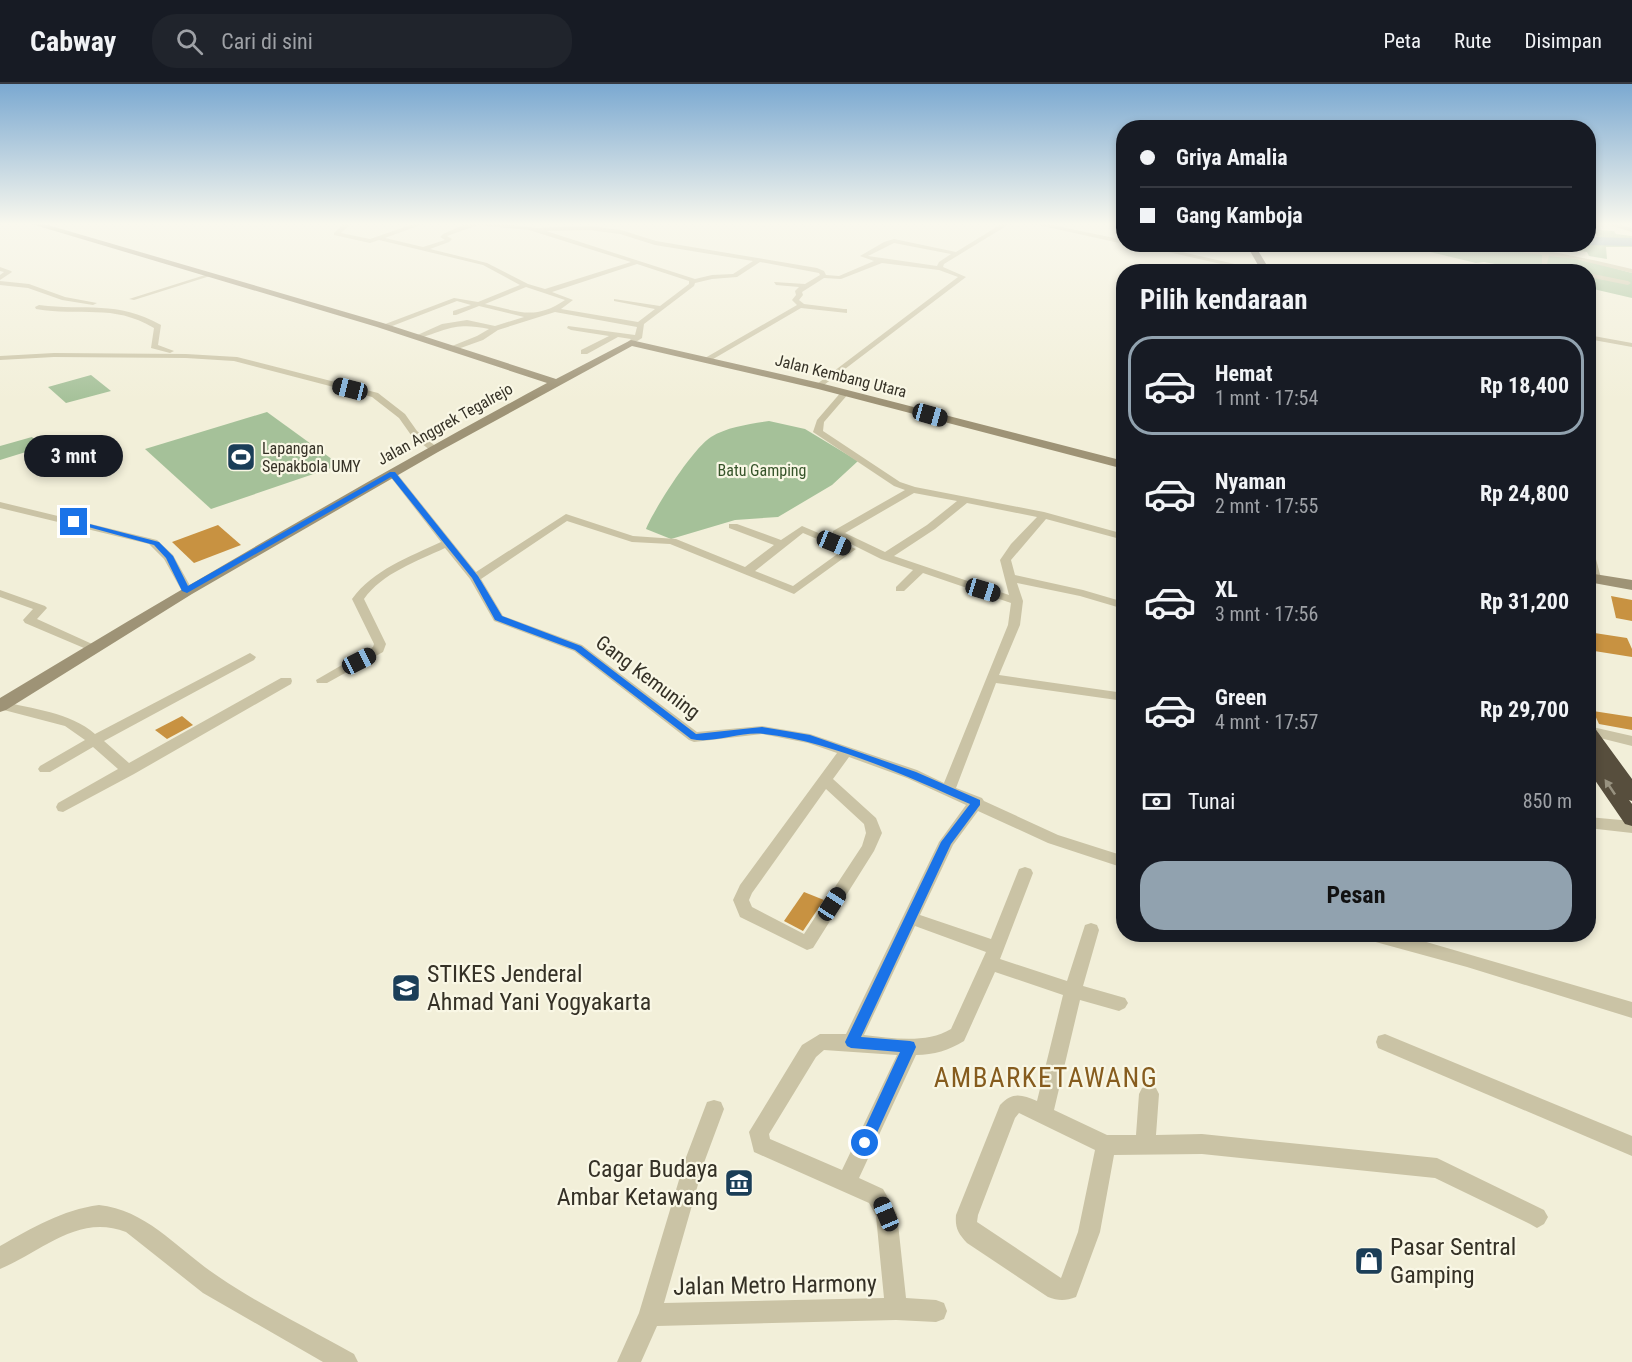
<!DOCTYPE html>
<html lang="id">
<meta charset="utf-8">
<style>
:root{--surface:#171b24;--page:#20242c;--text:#f1f3f6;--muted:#9ea1a6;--line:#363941;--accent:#91a2af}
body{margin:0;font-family:"Roboto Condensed",sans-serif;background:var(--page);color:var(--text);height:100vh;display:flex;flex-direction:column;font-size:22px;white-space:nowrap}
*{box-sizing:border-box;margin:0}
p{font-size:20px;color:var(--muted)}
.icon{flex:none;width:33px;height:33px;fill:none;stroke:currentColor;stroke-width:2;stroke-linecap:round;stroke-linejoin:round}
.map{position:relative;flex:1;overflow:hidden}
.drawer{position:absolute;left:1116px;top:180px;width:480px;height:678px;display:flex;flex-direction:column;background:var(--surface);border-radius:24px;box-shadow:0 3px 9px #0003}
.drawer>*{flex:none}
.banner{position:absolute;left:1116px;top:36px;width:480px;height:132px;border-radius:24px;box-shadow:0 3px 9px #0003;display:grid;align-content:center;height:132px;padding:0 24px;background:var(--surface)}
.end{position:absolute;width:27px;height:27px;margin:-14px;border:8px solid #1a73e8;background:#fff;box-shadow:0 0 0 3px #fff}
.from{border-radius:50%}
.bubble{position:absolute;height:42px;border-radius:21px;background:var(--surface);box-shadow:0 3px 9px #0003;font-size:20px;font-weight:700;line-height:42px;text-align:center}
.car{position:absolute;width:18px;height:36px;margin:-18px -9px;border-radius:8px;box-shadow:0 0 4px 2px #0007;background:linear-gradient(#222 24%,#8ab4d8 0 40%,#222 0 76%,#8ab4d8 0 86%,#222 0)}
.banner b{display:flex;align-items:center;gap:21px;height:57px;font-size:22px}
.banner b+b{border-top:2px solid var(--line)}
.banner i{width:15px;height:15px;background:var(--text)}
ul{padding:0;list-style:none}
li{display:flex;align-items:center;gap:18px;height:99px;margin:0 12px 9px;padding:0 12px;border:3px solid transparent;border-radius:24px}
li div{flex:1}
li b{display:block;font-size:22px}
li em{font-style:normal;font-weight:700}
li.current{border-color:var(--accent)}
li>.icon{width:54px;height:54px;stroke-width:1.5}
h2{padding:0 24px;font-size:27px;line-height:72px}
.pay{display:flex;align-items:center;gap:15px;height:66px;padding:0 24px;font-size:22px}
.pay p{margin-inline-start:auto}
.cta{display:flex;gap:12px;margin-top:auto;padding:12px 24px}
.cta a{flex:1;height:69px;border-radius:24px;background:var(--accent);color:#111;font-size:24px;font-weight:700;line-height:69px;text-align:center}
header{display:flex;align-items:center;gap:36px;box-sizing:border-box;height:84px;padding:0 30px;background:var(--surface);border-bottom:2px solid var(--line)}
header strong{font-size:28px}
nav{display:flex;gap:33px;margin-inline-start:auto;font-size:21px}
.search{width:420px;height:54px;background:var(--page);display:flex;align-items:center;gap:15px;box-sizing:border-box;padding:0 21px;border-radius:24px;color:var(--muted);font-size:22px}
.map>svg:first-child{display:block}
.green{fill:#a5c199}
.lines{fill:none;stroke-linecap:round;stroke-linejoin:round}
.river{fill:#7899af;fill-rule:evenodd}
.building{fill:#c89241}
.street{fill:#cac3a5;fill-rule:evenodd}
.secondary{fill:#9e9376;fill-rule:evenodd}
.highway{fill:#574e3d;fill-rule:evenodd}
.oneway{fill:#989280}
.route{fill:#1a73e8}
.labels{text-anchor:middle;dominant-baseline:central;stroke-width:4.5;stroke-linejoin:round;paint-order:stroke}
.far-street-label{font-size:16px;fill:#353126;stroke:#f9f7e5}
.far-poi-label{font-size:16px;fill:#353126;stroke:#f9f7e5;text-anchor:start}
.far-park-label{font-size:16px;fill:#36542a;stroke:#f9f7e5}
.street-label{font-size:20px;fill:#353126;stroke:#f9f7e5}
.near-poi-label{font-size:24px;fill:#353126;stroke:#f9f7e5;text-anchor:start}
.near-street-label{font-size:24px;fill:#353126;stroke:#f9f7e5}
.near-quarter-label{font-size:27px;letter-spacing:1.5px;fill:#865c1e;stroke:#f9f7e5}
</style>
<header>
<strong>Cabway</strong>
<div class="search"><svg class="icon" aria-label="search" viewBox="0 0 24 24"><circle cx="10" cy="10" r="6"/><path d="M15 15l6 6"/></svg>Cari di sini</div>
<nav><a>Peta</a><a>Rute</a><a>Disimpan</a></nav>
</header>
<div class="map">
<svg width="1632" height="1278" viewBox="0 0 1632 1278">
<rect width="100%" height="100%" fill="#f2efd9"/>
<g class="green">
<polygon points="1589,145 1614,147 1616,150 1632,152 1632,163 1606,163 1607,175 1589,172 1587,168 1545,162 1588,160 1589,153 1598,153"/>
<polygon points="1401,161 1485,161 1484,164 1574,173 1632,189 1632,214 1589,204 1588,188 1514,187 1517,184 1484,178 1476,179"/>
<polygon points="91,291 111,307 66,319 48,303"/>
<polygon points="267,328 340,381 211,425 145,365"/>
<path d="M769 337 805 345 858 377 832 401 778 433 735 436 671 455 646 445C654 425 693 364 711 353 727 343 750 340 769 337Z"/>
<polygon points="32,353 42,363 0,376 0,362"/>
</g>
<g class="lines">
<polygon class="river" points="1588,153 1632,154 1632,162 1588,161"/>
</g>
<g class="building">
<polygon points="218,441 241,461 194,479 172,458"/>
<polygon points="1611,512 1632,516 1632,537 1616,534"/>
<polygon points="1588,548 1627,554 1632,565 1632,573 1588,566"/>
<polygon points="1593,627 1632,633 1632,646 1599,640"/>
<polygon points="182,632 193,641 167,655 155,646"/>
<polygon points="804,808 824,816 803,847 784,837"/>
</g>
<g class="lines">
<g class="street">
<path d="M345 139H352L341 149 370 155 416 139H426L385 154 423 163 445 156 440 153 443 150 468 139H495L536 144 589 142 621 146 656 157 817 184 824 187 826 191 839 192 874 177 860 172 884 158 894 155 956 168 1003 139H1011L944 180 943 183 966 193 820 304 816 302 817 300 958 193 939 186 882 179 841 195 824 194 802 208 803 211 799 216 804 220 844 225H847V229L801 224 708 278H705V274L797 221 792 216 796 211 795 207 799 203 776 201 774 198 805 200 820 191 819 189 760 178 737 193 712 195 695 199 694 202 644 240 642 254 631 261 627 259 631 255 618 253 587 270H581V266L609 252 571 246 567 244 568 242 635 251 637 243 555 228 498 246 483 256 455 266H452V262L477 252 489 245C455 238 447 246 417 255L413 253 442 240 467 236 495 242 524 233 479 222 456 231H453V227L471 221 457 217 387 244 380 242 454 214 478 218 520 201 483 181 379 156 370 159 334 151V149ZM478 141 529 146 631 178 545 205 528 200 487 179 430 165 449 158 452 155 447 152ZM589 146 620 150 655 161 753 177 733 190 712 191 695 195 546 147ZM894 159 951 170 939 178 937 182 868 172ZM637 180 689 197V200L660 222 614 215V217L655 225 638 238 561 225 573 216 552 208ZM526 203 565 216C534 237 519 227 485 220Z"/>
<polygon points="1029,139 1042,139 1124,156 1124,160"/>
<polygon points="1602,139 1613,139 1632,144 1632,148"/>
<polygon points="1133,160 1147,160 1270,188 1256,188"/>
<path d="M1466 160C1523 160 1577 172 1632 185V189L1575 175 1549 172 1547 180 1574 188H1561L1542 182V171Z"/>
<polygon points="0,183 11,187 12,188 0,196 0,191 4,188 0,187"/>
<polygon points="1588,189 1628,197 1631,199 1628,201 1588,193"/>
<polygon points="205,191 210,192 134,216 129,215"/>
<polygon points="0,197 29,200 65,213 97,219 93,221 62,216 28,204 0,201"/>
<path d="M39 221C86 227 117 216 161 241L158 261 174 267 170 269 151 264 154 244C112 219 81 233 36 225L35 223Z"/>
<polygon points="1588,251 1632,259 1632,263 1588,255"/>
<polygon points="54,269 186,270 237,273 378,309 405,330 417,347 439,365 431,367 411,351 399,334 372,313 234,277 186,274 54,273 0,276 0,272"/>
<path d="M842 307 849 309 824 338 823 347 900 398 915 403 1044 428 1124 450V456L1046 435 1011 476 1015 491 1083 506 1124 518V525L1080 512 1017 499 1023 517 1020 541 999 591 1124 609V617L996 599 956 704 982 714 984 717 1058 751 1124 772V784L1048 759 978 727 953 761 920 831 991 855 1019 785 1025 783 1031 785 1033 789 1000 875 1067 897 1085 841 1091 839 1097 841 1099 846 1083 902 1125 914 1128 919 1125 924 1119 927 1080 916 1054 1026 1107 1051H1136L1139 1010 1142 1004 1149 1001 1156 1004 1159 1010 1156 1051 1202 1050 1437 1074 1544 1126 1548 1133 1544 1140 1537 1144 1530 1140 1435 1094 1202 1070 1114 1071 1100 1148 1076 1213C1066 1217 1058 1217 1048 1213L967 1159C958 1149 955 1144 956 1131L1000 1021C1012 1008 1021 1010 1037 1017L1063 911 995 888 964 957C949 966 934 971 916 971L859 1094 883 1105 897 1130 906 1214 936 1216 944 1219 947 1227 944 1235 936 1238 896 1236 657 1242 641 1278H617L639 1229 685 1076 707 1018 714 1016 721 1018 724 1025 705 1076 664 1219 884 1214 876 1132 869 1119 754 1068 749 1048 802 961 820 950H846L939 758 966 721 907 694 849 673 833 695 876 734 882 749 874 767 813 864 807 866 740 833 733 816 740 801 837 669 808 659 762 650 694 658 689 656 574 567 494 537 470 495 445 464C418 477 382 489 364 515L386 560 383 568 327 599H317L316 596 373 563 374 560 352 515C373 486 409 473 441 458L389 391V387H395L476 488 566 430 633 452 676 455 745 483 774 461 729 444V440H737L781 456 802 442 856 465 794 510 670 460 632 458 567 437 481 495 503 532 582 561 697 648 762 642 810 650 917 686 944 699 1008 541 1011 519 923 489 904 507H896V503L913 486 881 475 833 451V447L905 406 894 402 813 348 817 336ZM914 409 957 417 927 441 885 468 845 449ZM967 419 1037 433 1011 460 1000 476 1009 511 894 472 935 445ZM803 449 843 466 793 502 755 487ZM826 705 864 740 866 749 862 762 804 850 752 823 749 816 752 809ZM915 842 986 868 951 945C926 960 892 954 864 951ZM824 966 897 971 842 1086 770 1055 769 1050 816 973ZM1019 1029 1095 1066 1078 1148 1061 1194 977 1138 978 1131 1015 1034Z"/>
<polygon points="0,418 157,456 173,471 193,507 191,509 183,509 164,475 149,460 0,424"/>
<polygon points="1588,461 1593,464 1601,494 1595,497 1591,496 1588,490"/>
<polygon points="0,506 45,522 47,524 37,535 101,564 99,567 91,567 25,539 23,536 33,525 0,513"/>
<path d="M250 569 256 573 254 576 104 657 129 679 281 594H291L292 597 291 600 134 690 63 728 58 727 56 723 58 719 118 685 93 663 50 688H40L38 685 40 682 85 656 65 642 0 625 1 617C32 625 70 628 95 650Z"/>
<polygon points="1588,642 1632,652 1632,662 1588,651"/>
<polygon points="1588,733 1632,737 1632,749 1588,744"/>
<polygon points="1364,850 1399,850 1632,918 1632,934 1467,883 1372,857 1366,855"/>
<polygon points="1385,950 1632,1052 1632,1072 1378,964 1376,958 1378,952"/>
<path d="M99 1121C148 1126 179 1167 219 1193 260 1221 310 1245 354 1270L358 1278H323L203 1209 126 1148C78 1129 41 1168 0 1185V1162C32 1144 62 1126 99 1121Z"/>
</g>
<g class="secondary">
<path d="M28 139H41L383 239 556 295 631 256 820 299 1124 377V385L818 305 632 262 438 368 192 510 6 626 0 628V614C180 505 362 399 547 299L377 243Z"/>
<polygon points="1588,489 1632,496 1632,506 1588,498"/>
</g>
<g class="highway">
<polygon points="1246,160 1254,160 1271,188 1262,188"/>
<polygon points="1588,641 1594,643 1632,695 1632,717 1629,716 1632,720 1632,742 1625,740 1588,686 1588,665 1591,666 1588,661"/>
</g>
</g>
<defs><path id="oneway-solid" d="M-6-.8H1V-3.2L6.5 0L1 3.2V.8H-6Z" transform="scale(1.5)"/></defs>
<use class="oneway" href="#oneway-solid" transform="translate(1610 703) rotate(-124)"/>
<linearGradient id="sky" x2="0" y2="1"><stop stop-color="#7ba9d1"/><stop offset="0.44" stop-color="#f9f8ee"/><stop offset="1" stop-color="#f9f8ee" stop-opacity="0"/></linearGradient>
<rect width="1632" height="318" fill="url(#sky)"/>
<path class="route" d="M390 388H395L478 492 502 532 581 562 696 650 762 643 810 651 916 688 980 716V721L951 760 861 953 910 957 914 958 916 963 870 1064 865 1066 860 1064 858 1059 900 968 851 964 847 962 845 958 941 758 970 720C909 693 830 657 764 650 741 647 715 660 691 655L575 566 495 536 472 494 391 393 187 509 182 507 166 474 154 461 70 438 74 436 159 458 173 472 188 502Z"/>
<defs>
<g id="stadium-square" transform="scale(1.5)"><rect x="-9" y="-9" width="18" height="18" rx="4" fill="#1b3e58" stroke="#f9f7e5"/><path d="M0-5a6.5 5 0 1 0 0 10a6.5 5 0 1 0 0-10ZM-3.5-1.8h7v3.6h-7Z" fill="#fff"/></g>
<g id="university-square" transform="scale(1.5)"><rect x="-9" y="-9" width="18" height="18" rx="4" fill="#1b3e58" stroke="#f9f7e5"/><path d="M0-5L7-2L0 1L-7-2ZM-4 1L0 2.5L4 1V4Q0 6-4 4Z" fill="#fff"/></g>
<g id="museum-square" transform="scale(1.5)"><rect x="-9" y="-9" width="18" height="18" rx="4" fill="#1b3e58" stroke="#f9f7e5"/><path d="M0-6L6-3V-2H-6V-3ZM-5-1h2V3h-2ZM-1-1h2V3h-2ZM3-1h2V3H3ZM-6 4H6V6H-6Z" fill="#fff"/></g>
<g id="shop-square" transform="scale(1.5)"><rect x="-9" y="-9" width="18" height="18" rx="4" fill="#1b3e58" stroke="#f9f7e5"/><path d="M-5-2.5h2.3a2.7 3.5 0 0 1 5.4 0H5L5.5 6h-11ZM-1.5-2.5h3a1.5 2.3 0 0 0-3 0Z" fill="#fff"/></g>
</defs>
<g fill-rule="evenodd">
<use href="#stadium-square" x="241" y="373"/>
<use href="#university-square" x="406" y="904"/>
<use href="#museum-square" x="739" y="1099"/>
<use href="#shop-square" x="1369" y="1177"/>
</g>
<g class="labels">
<g class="far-street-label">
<text transform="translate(841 292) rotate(14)">Jalan Kembang Utara</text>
<text transform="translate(445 340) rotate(-29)">Jalan Anggrek Tegalrejo</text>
</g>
<g class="far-poi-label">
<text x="262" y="364">Lapangan<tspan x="262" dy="18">Sepakbola UMY</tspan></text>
</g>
<g class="far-park-label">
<text x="762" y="386">Batu Gamping</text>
</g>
<g class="street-label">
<text transform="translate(648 593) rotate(37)">Gang Kemuning</text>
</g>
<g class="near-poi-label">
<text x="427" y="890">STIKES Jenderal<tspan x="427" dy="28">Ahmad Yani Yogyakarta</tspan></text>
<text x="718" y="1085" text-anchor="end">Cagar Budaya<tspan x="718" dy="28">Ambar Ketawang</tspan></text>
<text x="1390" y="1163">Pasar Sentral<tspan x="1390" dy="28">Gamping</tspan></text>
</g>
<g class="near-street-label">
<text transform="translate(775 1201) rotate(-1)">Jalan Metro Harmony</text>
</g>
<g class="near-quarter-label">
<text x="1046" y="994">AMBARKETAWANG</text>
</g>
</g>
</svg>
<i class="end from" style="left:865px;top:1059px"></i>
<i class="end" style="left:74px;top:438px"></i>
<div class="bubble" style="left:24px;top:351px;width:99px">3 mnt</div>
<i class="car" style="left:350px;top:305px;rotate:284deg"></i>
<i class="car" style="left:930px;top:331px;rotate:106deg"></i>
<i class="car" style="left:834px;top:459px;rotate:112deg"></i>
<i class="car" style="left:983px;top:506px;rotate:107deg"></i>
<i class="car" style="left:359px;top:577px;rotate:63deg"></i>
<i class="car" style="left:832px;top:820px;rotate:33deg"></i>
<i class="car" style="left:886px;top:1130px;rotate:337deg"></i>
<div class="banner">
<b><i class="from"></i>Griya Amalia</b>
<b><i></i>Gang Kamboja</b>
</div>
<section class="drawer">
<h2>Pilih kendaraan</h2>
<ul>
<li class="current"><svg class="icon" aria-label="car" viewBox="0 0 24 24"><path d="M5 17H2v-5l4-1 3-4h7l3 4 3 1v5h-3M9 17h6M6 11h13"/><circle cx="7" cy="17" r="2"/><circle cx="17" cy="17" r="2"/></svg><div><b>Hemat</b><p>1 mnt · 17:54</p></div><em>Rp 18,400</em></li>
<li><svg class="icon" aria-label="car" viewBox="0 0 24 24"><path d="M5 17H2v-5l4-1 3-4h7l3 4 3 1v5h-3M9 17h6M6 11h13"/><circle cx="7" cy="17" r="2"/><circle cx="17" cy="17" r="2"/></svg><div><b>Nyaman</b><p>2 mnt · 17:55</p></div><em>Rp 24,800</em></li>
<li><svg class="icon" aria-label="car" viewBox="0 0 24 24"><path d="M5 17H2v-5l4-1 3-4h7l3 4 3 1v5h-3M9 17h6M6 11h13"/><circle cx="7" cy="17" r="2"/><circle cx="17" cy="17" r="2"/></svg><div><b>XL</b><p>3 mnt · 17:56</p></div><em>Rp 31,200</em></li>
<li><svg class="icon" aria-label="car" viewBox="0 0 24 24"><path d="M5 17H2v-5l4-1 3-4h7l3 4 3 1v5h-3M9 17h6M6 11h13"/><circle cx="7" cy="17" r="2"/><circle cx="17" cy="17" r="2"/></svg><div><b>Green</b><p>4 mnt · 17:57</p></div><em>Rp 29,700</em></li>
</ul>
<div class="pay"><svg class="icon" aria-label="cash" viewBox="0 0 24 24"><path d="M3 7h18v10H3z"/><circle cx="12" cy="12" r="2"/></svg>Tunai<p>850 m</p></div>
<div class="cta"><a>Pesan</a></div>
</section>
</div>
